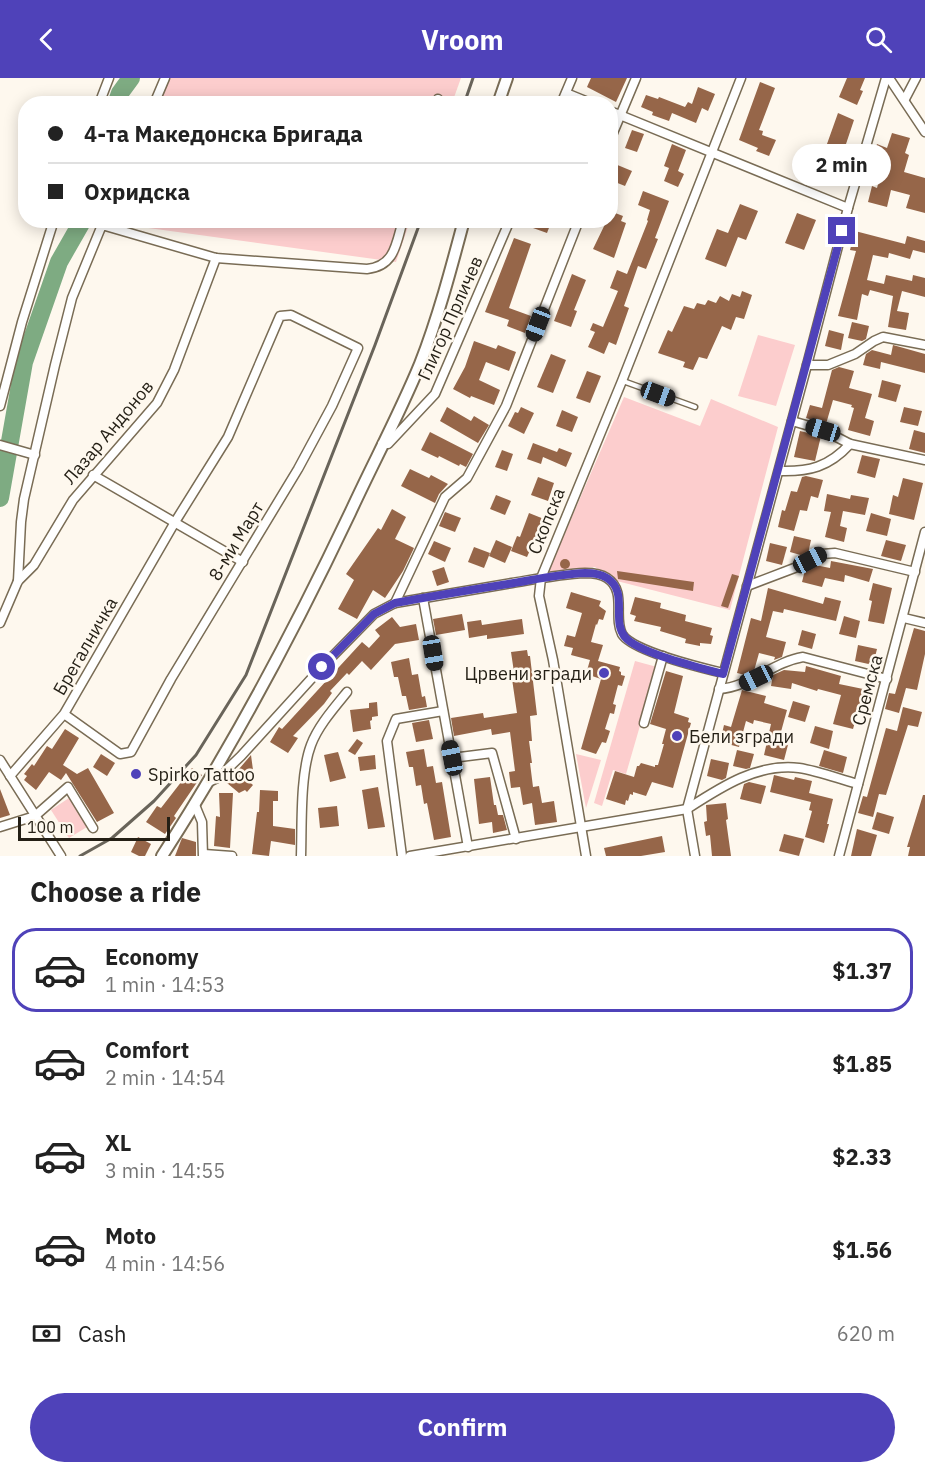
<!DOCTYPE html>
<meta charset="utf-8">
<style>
:root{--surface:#fff;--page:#f2f2f2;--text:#222;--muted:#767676;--line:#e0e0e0;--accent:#4f42b9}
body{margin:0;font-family:"IBM Plex Sans",sans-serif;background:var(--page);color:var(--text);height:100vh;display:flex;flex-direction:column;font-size:22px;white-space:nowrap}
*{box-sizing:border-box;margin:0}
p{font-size:20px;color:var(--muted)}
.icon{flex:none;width:33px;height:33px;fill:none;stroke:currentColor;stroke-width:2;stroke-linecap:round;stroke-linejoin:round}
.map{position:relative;height:778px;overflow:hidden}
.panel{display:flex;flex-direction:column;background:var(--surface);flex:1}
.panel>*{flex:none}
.top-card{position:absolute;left:18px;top:18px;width:600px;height:132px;border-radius:24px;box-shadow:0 3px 15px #0003;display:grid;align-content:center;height:132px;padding:0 30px;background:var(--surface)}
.scale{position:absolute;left:18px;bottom:15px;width:152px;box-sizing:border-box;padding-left:6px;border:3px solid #241f15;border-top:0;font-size:16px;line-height:21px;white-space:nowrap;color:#241f15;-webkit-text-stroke:4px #fef8ee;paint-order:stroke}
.end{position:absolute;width:27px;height:27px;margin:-14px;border:8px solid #4f42b9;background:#fff;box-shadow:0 0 0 3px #fff}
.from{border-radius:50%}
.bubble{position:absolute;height:42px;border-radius:21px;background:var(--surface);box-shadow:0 3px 15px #0003;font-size:20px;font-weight:700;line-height:42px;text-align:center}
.car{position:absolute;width:18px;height:36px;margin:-18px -9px;border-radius:8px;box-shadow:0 0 4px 2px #0007;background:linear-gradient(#222 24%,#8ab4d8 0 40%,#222 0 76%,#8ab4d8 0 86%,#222 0)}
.top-card b{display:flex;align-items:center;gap:21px;height:57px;font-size:22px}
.top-card b+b{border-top:2px solid var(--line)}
.top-card i{width:15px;height:15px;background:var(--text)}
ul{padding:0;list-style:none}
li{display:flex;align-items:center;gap:18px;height:84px;margin:0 12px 9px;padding:0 18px;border:3px solid transparent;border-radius:24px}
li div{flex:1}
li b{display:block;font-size:22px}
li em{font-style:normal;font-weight:700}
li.on{border-color:var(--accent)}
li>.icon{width:54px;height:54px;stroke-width:1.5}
h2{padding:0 30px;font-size:27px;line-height:72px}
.pay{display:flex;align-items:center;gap:15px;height:66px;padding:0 30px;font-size:22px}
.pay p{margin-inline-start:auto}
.cta{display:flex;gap:12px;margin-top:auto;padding:12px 30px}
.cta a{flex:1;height:69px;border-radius:36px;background:var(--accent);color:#fff;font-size:24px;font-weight:700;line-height:69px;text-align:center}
header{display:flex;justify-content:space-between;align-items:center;height:78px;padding:0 30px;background:var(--accent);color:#fff;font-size:27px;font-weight:700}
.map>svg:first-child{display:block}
.green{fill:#fccdcd}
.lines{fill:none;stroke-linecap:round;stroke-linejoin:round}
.river{stroke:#7eab82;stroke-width:18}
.building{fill:#966649}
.service-casing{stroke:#796c55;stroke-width:7}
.minor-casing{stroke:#796c55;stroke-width:11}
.tertiary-casing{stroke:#796c55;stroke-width:14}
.service{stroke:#fff;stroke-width:4}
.minor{stroke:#fff;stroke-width:8}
.tertiary{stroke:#fff;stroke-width:10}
.rail{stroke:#69645a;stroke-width:3}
.route{stroke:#4f42b9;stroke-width:8}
.poi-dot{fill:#4f42b9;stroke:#fef8ee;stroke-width:2}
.labels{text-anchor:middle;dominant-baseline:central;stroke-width:5;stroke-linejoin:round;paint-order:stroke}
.street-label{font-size:18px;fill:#241f15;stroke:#fef8ee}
.poi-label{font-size:18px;fill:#241f15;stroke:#fef8ee;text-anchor:start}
</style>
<header><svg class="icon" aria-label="back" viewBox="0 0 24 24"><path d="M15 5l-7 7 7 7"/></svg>Vroom<svg class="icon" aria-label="search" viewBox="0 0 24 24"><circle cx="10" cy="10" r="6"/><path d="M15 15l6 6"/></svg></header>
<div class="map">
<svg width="925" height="778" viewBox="0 0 925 778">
<rect width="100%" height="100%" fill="#fef8ee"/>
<g class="green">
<polygon points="166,0 461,0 452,25 156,26"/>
<polygon points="113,142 410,143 396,184 112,145"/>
<polygon points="758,257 795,267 776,328 738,318"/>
<polygon points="624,319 700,348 711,321 778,349 730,532 613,502 595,489 548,494"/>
<polygon points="635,583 657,589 626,696 613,692 602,728 594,725"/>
<polygon points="576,676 601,682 586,730"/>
<polygon points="69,720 87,749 69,760 51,732"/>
</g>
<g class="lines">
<g class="river">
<polyline points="116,26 120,15 131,0"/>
<polyline points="0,420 24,284 59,184 83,142"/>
</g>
</g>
<g class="building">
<polygon points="591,0 627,0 616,24 587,9"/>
<polygon points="847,0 865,0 860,12 863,13 857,27 839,19"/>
<polygon points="760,4 775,10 759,52 763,53 762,57 776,62 769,78 756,73 758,70 739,62"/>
<polygon points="698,9 715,16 708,33 702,30 696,45 672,35 669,43 652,37 653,34 641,29 646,17 658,21 659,19 685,29 688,24 692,26"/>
<polygon points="838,35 854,42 844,72 834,71 823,101 796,91 803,73 822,80"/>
<polygon points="632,52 644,56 637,74 625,70"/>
<polygon points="892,55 910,60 905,75 909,77 904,94 925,100 925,135 906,130 910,117 891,112 887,129 868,124 872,108 877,110 883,86 871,83 877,66 887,70"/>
<polygon points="672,66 686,72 678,93 684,96 678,109 664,103 669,90 664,88"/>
<polygon points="615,86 632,93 625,108 610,102"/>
<polygon points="643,113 669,123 655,160 658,161 646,191 638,188 624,228 629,230 616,267 609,264 604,276 588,269 595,254 590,252 593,245 603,249 618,213 610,210 617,192 627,196 648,143 647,142 650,132 638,127"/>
<polygon points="740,126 758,133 746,162 738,159 726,189 705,181 717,151 728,155"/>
<polygon points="610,133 623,138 621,143 626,145 614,180 593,171 607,142 610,142"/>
<polygon points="797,135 816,142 804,172 785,165"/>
<polygon points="536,142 552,142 547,155 533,150"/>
<polygon points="855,153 905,166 907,158 925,163 925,175 913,172 910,181 889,175 888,180 873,177 867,202 884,206 886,197 912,203 913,197 925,200 925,219 902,213 897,233 909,235 906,252 888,249 893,218 870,212 868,218 862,216 857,242 838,238 856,173 850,172"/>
<polygon points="514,160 531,166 509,230 531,238 525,255 507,248 509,242 485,234"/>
<polygon points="572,196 586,202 574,232 577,233 571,249 554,243"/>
<polygon points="742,213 752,217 744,241 736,239 731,252 722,248 707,281 699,279 693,292 683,289 685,284 658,275 668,252 672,254 684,228 694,231 697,225 705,227 708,222 716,225 720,218 729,223 732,216 740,219"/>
<polygon points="852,244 869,248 866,261 862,263 848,260"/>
<polygon points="829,252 844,256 841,272 825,268"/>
<polygon points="474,263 496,271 498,267 516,274 509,293 486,284 479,302 500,312 494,327 471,318 470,320 453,311 465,289"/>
<polygon points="893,267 925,276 925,295 881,284 880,291 863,287 866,276 872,272 891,277"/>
<polygon points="551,276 566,282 553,315 537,309"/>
<polygon points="839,289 854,293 849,310 872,316 865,340 874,343 870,358 848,352 854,330 851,329 852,327 833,322 826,346 806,340 810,327 822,330 832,292"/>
<polygon points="587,293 601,298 590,325 576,320"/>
<polygon points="882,302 901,307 896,324 878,319"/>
<polygon points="447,329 471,343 474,338 489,347 478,365 440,343"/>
<polygon points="521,329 534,335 524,356 508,348 515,334 518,335"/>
<polygon points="904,329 922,333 918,348 900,344"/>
<polygon points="562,332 578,339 572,354 556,348"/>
<polygon points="914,352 925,355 925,375 909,371"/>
<polygon points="800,353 821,358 815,383 794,379"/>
<polygon points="430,354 473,376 466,389 460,386 459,388 439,378 438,380 421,372"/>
<polygon points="533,365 557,374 559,370 572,375 566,389 543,379 541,386 527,381"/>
<polygon points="502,372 513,376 507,393 495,389"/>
<polygon points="862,377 880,381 875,400 857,395"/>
<polygon points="410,391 429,400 431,397 448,406 439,416 435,425 401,408"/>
<polygon points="806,398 823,402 818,420 811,418 807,433 800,432 794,453 778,449 782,432 785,433 791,413 797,414 802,399"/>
<polygon points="538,399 554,405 548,423 531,417"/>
<polygon points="903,400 923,405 914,442 889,436 893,417 898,419"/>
<polygon points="827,416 850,421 851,417 869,420 865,437 843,433 840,448 847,450 844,464 825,459 831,434 824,433"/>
<polygon points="496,417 511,423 505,437 490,431"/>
<polygon points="392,431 406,439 395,461 414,470 403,493 385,520 373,512 357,541 338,531 354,502 346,496 378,450 381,452"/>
<polygon points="445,434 461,440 455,454 439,448"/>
<polygon points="529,435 544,441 527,479 511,473 517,458 520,459"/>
<polygon points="871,435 891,441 887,458 866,453"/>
<polygon points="794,458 811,462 808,476 804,478 790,474"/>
<polygon points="496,462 512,469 505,485 489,478"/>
<polygon points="886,462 906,467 901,483 881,478"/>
<polygon points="434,463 451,470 445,484 428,476"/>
<polygon points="770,465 787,469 782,487 766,483"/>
<polygon points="474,469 490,475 484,490 468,484"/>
<circle cx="565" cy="486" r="5"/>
<polygon points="831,483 873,491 869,504 845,497 844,504 825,500 822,509 802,504 805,492 815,487 830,490"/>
<polygon points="444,489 449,504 437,508 432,493"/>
<polygon points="617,493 694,504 693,513 618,501"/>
<polygon points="732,496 739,498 728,530 721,528"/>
<polygon points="873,505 892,510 884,546 868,543 872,523 869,522"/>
<polygon points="768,510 823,526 825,519 841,523 836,543 784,531 783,535 773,533 766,559 786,564 782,579 774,582 775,579 759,575 754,593 745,597 737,595 751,540 761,543"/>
<polygon points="571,514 601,523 599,528 606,533 603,542 599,541 597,547 596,546 591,564 603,567 598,583 620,589 619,593 621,594 621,597 625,598 622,608 618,607 613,626 616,627 614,636 610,635 605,651 610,653 606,665 602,664 596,676 581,671 601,601 586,596 590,582 571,577 573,570 564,568 567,557 575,559 582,535 566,530"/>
<polygon points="635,519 661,525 660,530 686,537 685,543 712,550 710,557 713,558 711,566 700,565 700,568 685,565 686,561 680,559 660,553 661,549 634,543 636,538 630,536"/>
<polygon points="462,536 465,552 436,557 433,541"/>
<polygon points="844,538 860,543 856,560 839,556"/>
<polygon points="392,539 400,549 416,546 419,562 395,566 371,592 362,583 349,597 347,595 330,613 332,615 324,626 293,658 298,660 288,675 270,664 279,649 282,651 362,564 369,570 380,558 375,552"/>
<polygon points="522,541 524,556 487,561 487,557 469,560 467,544 481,542 482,547"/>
<polygon points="914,550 925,553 925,576 917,612 906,610 899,635 885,631 889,615 895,616"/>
<polygon points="802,552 816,556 812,571 798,567"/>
<polygon points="858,567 877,571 873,587 855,583"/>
<polygon points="527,572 528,578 530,578 537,637 530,638 532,663 529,663 532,685 530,685 533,709 539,708 542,725 554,723 557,744 535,747 532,725 523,727 520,709 511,710 509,694 515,693 510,654 492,657 491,651 454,658 451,640 483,635 484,640 517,635 512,601 515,601 511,574"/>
<polygon points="409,580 412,597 418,596 422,619 425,618 427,629 409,632 406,618 402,618 398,599 394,599 391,584"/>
<polygon points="806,588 841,598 839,606 868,612 865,626 862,626 861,630 859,630 853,651 833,646 841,617 818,611 817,613 792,605 791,611 771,608 773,597 784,592 805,594"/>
<polygon points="666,593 683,598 674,635 689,640 688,644 691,645 673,710 652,704 646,718 633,714 633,717 630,716 628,723 626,722 625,727 606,721 615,693 634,699 637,688 639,688 641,685 655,689 655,687 658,687 664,666 662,666 666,651 650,646"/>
<polygon points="742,612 766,618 764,625 787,632 779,661 789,663 784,682 764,677 771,646 754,642 753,646 746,643 739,669 720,664 724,647 731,649"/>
<polygon points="793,623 810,628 805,644 788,639"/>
<polygon points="377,624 378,638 372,639 372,642 370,643 371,651 353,654 350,632 369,630 369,625"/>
<polygon points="903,629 922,634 918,649 908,647 886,717 879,716 873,739 858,735 863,718 867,719 886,650 897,653"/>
<polygon points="429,642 433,661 416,664 412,645"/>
<polygon points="815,648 833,653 829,671 810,665"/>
<polygon points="65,651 79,660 63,687 77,696 88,690 114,735 97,744 66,695 61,702 49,694 36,712 24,702 27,698 24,696 32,686 34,688 47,668 52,671"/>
<polygon points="357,661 363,665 355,677 348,673"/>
<polygon points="424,671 427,689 433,688 436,705 442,704 451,759 434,762 427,725 424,726 421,707 416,708 413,689 409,689 406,674"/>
<polygon points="737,672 754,676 750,690 746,691 733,688"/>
<polygon points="824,672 847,679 843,695 819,688"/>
<polygon points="338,674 346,700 330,704 324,677"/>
<polygon points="101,676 115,685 107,698 93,689"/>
<polygon points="251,677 253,692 245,700 253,707 247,714 245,712 239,715 227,705"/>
<polygon points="375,677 376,691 360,693 358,679"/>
<polygon points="711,681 729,685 726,700 722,702 707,698"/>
<polygon points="192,690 202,697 174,738 176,740 165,756 146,744 157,728 161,730"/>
<polygon points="774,697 794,702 795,699 812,703 809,715 833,721 827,746 829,746 824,765 805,759 812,733 809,732 811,724 770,714"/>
<polygon points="490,699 494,727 496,727 498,737 503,737 507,752 493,755 492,744 479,746 474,701"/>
<polygon points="749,704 766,708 761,726 740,721 744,706"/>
<polygon points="378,709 385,749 368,751 362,712"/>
<polygon points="0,711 10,737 0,740"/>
<polygon points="260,712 278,713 278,723 273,723 273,748 295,751 295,767 271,763 269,778 252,776 257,734 259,734"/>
<polygon points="219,715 233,715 230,770 214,768 216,738 220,739"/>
<polygon points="923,717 925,717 925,778 908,778 910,769 907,769"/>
<polygon points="726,725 728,741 726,742 731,778 712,778 710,757 706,758 704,744 707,743 706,727"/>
<polygon points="337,728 339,748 320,750 318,730"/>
<polygon points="877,734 894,739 889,756 872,751"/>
<polygon points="857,751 877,757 871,778 851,778"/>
<polygon points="784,756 804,761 799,778 779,773"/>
<polygon points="662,758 665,774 641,778 606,778 604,770"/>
<polygon points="138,759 151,766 145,778 139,778 131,774"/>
<polygon points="182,760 196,764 196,778 175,778"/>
</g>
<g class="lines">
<g class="service-casing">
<polyline id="service" points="623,303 695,329"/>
</g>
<g class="minor-casing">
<g id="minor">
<polyline points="889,0 925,54"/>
<polyline points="566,15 593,26"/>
<polyline points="438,21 439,26"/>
<polyline points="905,21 916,0"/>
<polyline points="99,26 109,0"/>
<polyline points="154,26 165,0"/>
<polyline points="561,26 572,0"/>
<polyline points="610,33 848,130"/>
<polyline points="610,62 636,0"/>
<polyline points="807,287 828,287 855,276 874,263 883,259 925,267"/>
<polyline points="0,328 22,244 54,142"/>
<polyline points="792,343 823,352 850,366 925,382"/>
<polyline points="382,366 388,366 435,316 510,142"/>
<polyline points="0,367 35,377"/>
<path d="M779 393C809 394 829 389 850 366"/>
<polyline points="93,397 243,484"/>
<path d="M18 503 21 444 24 421 55 287 72 220 102 147 216 180 367 191C395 188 396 166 403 142"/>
<polyline points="747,508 797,489 822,476 835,475 915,494"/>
<polyline points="423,520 468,769"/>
<polyline points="395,525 445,419 467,400 506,328 579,142"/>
<polyline points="904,540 925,545"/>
<polyline points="0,545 18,503 34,487 73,422 157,325 174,292 216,180"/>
<path d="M719 611C750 609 773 584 803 579L887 601"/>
<polyline points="644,645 663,578"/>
<polyline points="452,680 492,675 516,761"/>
<polyline points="0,682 61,778"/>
<polyline points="10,698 64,636 175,444 228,359 280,238 291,237 358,270 332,328 298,391 171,601 131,674 120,676 64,636"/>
<path d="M209 704 219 699 241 678 322 589 374 536 395 525C434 518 473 512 512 505 536 501 561 496 585 495 592 495 601 496 607 500 627 513 613 539 622 556 632 573 702 590 723 595"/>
<polyline points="195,727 202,744 203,778"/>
<polyline points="0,749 35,738 68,709 93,750"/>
<polyline points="204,776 232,778"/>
<path d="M301 778C302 747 300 696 311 667 318 648 334 630 347 614"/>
<polyline points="402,778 387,663 396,641 443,633"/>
<path d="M410 778 687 731C721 709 757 685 799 690 819 693 839 701 858 706"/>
<polyline points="586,778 553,582 539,518 541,500 622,303 741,0"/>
<polyline points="695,778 687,731 807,287 848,130 886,0"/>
<polyline points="839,778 925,454"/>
</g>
</g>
<g class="tertiary-casing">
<g id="tertiary">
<polyline points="498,26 507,0"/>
<path d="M162 778C233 668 294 553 350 435 373 385 399 337 420 286 438 240 451 191 464 142"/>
</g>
</g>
<use href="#service" class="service"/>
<use href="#minor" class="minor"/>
<use href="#tertiary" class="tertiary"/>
<g class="rail">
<polyline points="464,26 473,0"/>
<polyline points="80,778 112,760 154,723 196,677 246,597 375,267 421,142"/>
</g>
</g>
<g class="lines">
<path class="route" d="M322 589 374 536 395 525C432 518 470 512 508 506 533 502 559 496 585 495 592 495 601 496 607 500 629 514 611 543 625 559 638 575 701 590 723 596L842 153"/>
</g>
<g class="poi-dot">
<circle cx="604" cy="595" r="6"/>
<circle cx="677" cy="658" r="6"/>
<circle cx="136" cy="696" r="6"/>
</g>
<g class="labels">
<g class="street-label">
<text transform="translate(450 240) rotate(-66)">Глигор Прличев</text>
<text transform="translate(108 354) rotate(-50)">Лазар Андонов</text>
<text transform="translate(546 443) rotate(-68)">Скопска</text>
<text transform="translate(236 463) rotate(-59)">8-ми Март</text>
<text transform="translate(85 568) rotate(-60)">Брегалничка</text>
<text transform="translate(867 612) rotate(-75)">Сремска</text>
</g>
<g class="poi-label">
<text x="592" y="595" text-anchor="end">Црвени згради</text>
<text x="689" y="658">Бели згради</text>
<text x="148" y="696">Spirko Tattoo</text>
</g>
</g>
</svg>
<div class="scale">100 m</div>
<i class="end from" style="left:322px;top:589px"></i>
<i class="end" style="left:842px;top:153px"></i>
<div class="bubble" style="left:792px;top:66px;width:99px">2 min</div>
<i class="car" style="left:538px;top:246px;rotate:201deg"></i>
<i class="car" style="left:658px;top:316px;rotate:110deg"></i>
<i class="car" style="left:823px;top:352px;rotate:287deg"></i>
<i class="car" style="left:810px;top:482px;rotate:62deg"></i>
<i class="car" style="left:433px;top:575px;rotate:171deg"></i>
<i class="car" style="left:756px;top:600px;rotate:244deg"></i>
<i class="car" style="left:452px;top:680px;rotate:349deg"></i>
<div class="top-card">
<b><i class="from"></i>4-та Македонска Бригада</b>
<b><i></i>Охридска</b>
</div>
</div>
<section class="panel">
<h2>Choose a ride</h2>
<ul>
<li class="on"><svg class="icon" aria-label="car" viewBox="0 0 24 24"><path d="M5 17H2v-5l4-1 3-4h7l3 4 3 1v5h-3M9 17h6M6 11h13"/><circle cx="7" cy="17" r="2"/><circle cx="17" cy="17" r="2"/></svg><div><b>Economy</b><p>1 min · 14:53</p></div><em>$1.37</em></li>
<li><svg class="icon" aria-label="car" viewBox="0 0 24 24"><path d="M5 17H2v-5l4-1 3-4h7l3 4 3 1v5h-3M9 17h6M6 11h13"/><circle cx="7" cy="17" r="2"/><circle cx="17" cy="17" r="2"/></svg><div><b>Comfort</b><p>2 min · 14:54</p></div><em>$1.85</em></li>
<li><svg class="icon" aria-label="car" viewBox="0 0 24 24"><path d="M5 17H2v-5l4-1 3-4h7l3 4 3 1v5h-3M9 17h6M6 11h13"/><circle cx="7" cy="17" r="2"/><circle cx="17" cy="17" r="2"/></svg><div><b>XL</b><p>3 min · 14:55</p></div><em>$2.33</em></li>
<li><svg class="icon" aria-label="car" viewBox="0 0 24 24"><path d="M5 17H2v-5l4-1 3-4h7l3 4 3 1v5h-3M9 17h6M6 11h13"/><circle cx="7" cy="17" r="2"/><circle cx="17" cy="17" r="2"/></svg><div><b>Moto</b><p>4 min · 14:56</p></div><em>$1.56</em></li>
</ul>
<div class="pay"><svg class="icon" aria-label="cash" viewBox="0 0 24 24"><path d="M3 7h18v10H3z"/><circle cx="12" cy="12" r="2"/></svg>Cash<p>620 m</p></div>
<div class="cta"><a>Confirm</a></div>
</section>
